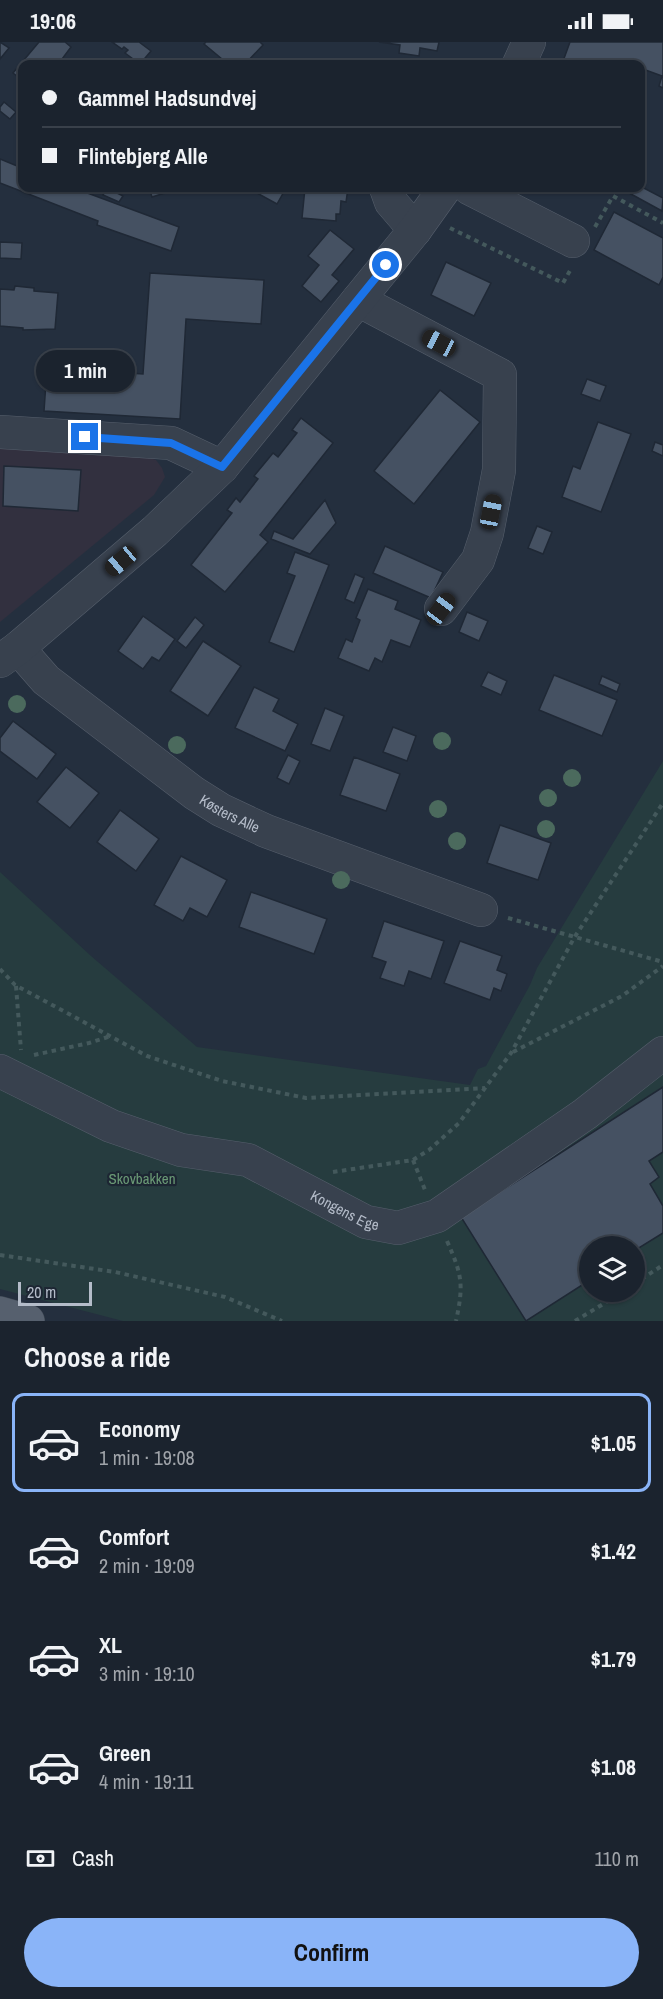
<!DOCTYPE html>
<meta charset="utf-8">
<style>
:root{--surface:#1b232e;--page:#282f3a;--text:#f1f3f6;--muted:#a0a4aa;--line:#39404a;--accent:#8ab4f8}
body{margin:0;font-family:"Archivo Narrow",sans-serif;background:var(--page);color:var(--text);height:100vh;display:flex;flex-direction:column;font-size:22px;white-space:nowrap}
*{box-sizing:border-box;margin:0}
p{font-size:20px;color:var(--muted)}
.icon{flex:none;width:33px;height:33px;fill:none;stroke:currentColor;stroke-width:2;stroke-linecap:round;stroke-linejoin:round}
.map{position:relative;height:1279px;overflow:hidden}
.panel{display:flex;flex-direction:column;background:var(--surface);flex:1}
.panel>*{flex:none}
.top-card{position:absolute;left:18px;top:18px;width:627px;height:132px;border-radius:12px;box-shadow:0 2px 4px #0004,0 0 0 2px var(--line);display:grid;align-content:center;height:132px;padding:0 24px;background:var(--surface)}
.controls{position:absolute;left:579px;top:1194px;display:grid;gap:12px}
.controls a{display:grid;place-items:center;width:66px;height:66px;border-radius:50%;background:var(--surface);box-shadow:0 2px 4px #0004,0 0 0 2px var(--line);font-size:30px}
.scale{position:absolute;left:18px;bottom:15px;width:74px;box-sizing:border-box;padding-left:6px;border:3px solid #b4bcc9;border-top:0;font-size:16px;line-height:21px;white-space:nowrap;color:#b4bcc9;-webkit-text-stroke:4px #1d2633;paint-order:stroke}
.end{position:absolute;width:27px;height:27px;margin:-14px;border:8px solid #1a73e8;background:#fff;box-shadow:0 0 0 3px #fff}
.from{border-radius:50%}
.bubble{position:absolute;height:42px;border-radius:21px;background:var(--surface);box-shadow:0 2px 4px #0004,0 0 0 2px var(--line);font-size:20px;font-weight:800;line-height:42px;text-align:center}
.car{position:absolute;width:18px;height:36px;margin:-18px -9px;border-radius:8px;box-shadow:0 0 4px 2px #0007;background:linear-gradient(#222 24%,#8ab4d8 0 40%,#222 0 76%,#8ab4d8 0 86%,#222 0)}
.top-card b{display:flex;align-items:center;gap:21px;height:57px;font-size:22px}
.top-card b+b{border-top:2px solid var(--line)}
.top-card i{width:15px;height:15px;background:var(--text)}
ul{padding:0;list-style:none}
li{display:flex;align-items:center;gap:18px;height:99px;margin:0 12px 9px;padding:0 12px;border:3px solid transparent;border-radius:12px}
li div{flex:1}
li b{display:block;font-size:22px}
li em{font-style:normal;font-weight:800}
li.on{border-color:var(--accent)}
li>.icon{width:54px;height:54px;stroke-width:1.5}
h2{padding:0 24px;font-size:27px;line-height:72px}
.pay{display:flex;align-items:center;gap:15px;height:66px;padding:0 24px;font-size:22px}
.pay p{margin-inline-start:auto}
.button{display:flex;gap:12px;margin-top:auto;padding:12px 24px}
.button a{flex:1;height:69px;border-radius:36px;background:var(--accent);color:#111;font-size:24px;font-weight:800;line-height:69px;text-align:center}
.status{display:flex;justify-content:space-between;align-items:center;height:42px;padding:0 30px;background:var(--surface);direction:ltr}
.status svg{height:16px;fill:currentColor}
.map>svg:first-child{display:block}
.medical{fill:#32303f}
.green{fill:#263c3f;fill-rule:evenodd}
.building{fill:#455162;stroke:#1f2835;stroke-width:1.5}
.lines{fill:none;stroke-linecap:round;stroke-linejoin:round}
.minor-casing{stroke:#565f6c;stroke-width:34}
.major-casing{stroke:#414a57;stroke-width:34}
.path{stroke:#44595c;stroke-width:4;stroke-dasharray:4.5 4.5;stroke-linecap:butt}
.minor{stroke:#38414e;stroke-width:33}
.major{stroke:#56606e;stroke-width:33}
.tree{fill:#4b6a5d}
.route{stroke:#1a73e8;stroke-width:8}
.labels{text-anchor:middle;dominant-baseline:central;stroke-width:4.5;stroke-linejoin:round;paint-order:stroke}
.street-label{font-size:15px;fill:#b4bcc9;stroke:#1d2633}
.park-label{font-size:15px;fill:#6b9a76;stroke:#1d2633}
</style>
<div class="status"><b>19:06</b><svg viewBox="0 0 49 12"><path d="M0 12V9h3v3zM5 12V6h3v6zM10 12V3h3v9zM15 12V0h3v12zM26 1h20v11H26zM47 4h2v5h-2z"/></svg></div>
<div class="map">
<svg width="663" height="1279" viewBox="0 0 663 1279">
<rect width="100%" height="100%" fill="#242f3e"/>
<polygon class="medical" points="0,405 150,416 156,418 162,426 165,435 154,453 0,580"/>
<path class="green" d="M663 719V1279H123L0 1247V830L91 914 197 1005 470 1043 478 1027 486 1024 530 943 537 926ZM590 1204H634V1250H590Z"/>
<g class="building">
<polygon points="0,0 9,6 0,17"/>
<polygon points="39,0 65,0 71,5 62,17 69,22 22,22 22,38 13,31"/>
<polygon points="112,0 139,0 151,9 140,22 125,11 128,8 124,5 122,7"/>
<polygon points="206,0 260,0 263,3 245,22 228,22 204,2"/>
<polygon points="379,0 439,0 437,9 420,6 419,14 399,11 400,3"/>
<polygon points="570,0 663,0 663,46 659,44 662,34 640,26 640,22 632,22 620,18 619,22 562,22"/>
<polygon points="4,60 16,70 10,77 0,69 0,65"/>
<polygon points="0,117 22,126 22,146 74,146 179,185 171,209 97,183 98,179 0,141"/>
<polygon points="640,144 663,156 662,169 620,146 640,146"/>
<polygon points="107,146 112,146 111,148 123,154 119,160 103,153"/>
<polygon points="149,146 163,146 165,151 152,155"/>
<polygon points="248,146 286,146 277,162"/>
<polygon points="305,146 348,146 346,160 341,159 340,172 336,172 336,179 302,176"/>
<polygon points="614,170 663,196 663,235 659,243 594,208"/>
<polygon points="330,188 354,207 332,233 339,239 321,260 302,244 319,223 308,214"/>
<polygon points="0,200 22,201 21,217 0,216"/>
<polygon points="446,220 491,241 474,274 431,253"/>
<polygon points="150,231 264,238 261,282 186,277 180,377 44,369 47,326 143,332"/>
<polygon points="15,244 34,246 34,249 58,251 55,287 23,288 23,286 0,284 0,247 14,248"/>
<polygon points="587,337 606,344 600,359 581,352"/>
<polygon points="440,348 480,380 414,462 374,429"/>
<polygon points="301,376 333,401 260,493 268,500 225,550 191,523 232,471 227,468 236,456 240,460 258,437 254,434 273,411 278,415 297,391 292,388"/>
<polygon points="598,380 631,392 601,470 562,455 573,424 580,427"/>
<polygon points="655,400 663,403 663,414 652,409"/>
<polygon points="4,424 81,428 78,469 3,464"/>
<polygon points="325,458 336,481 310,512 271,497 274,489 293,497"/>
<polygon points="537,484 552,490 543,512 528,506"/>
<polygon points="385,504 443,530 431,556 373,531"/>
<polygon points="295,510 329,523 294,610 269,600 295,534 287,531"/>
<polygon points="355,532 364,536 354,561 345,557"/>
<polygon points="368,547 398,559 395,567 421,578 410,605 391,598 382,620 375,616 369,629 338,616 346,597 352,600 360,578 356,576"/>
<polygon points="467,570 488,579 479,599 459,590"/>
<polygon points="143,574 175,597 159,619 152,615 143,627 118,609"/>
<polygon points="195,575 204,583 186,606 177,599"/>
<polygon points="203,599 241,624 208,674 170,649"/>
<polygon points="488,630 507,639 501,653 481,644"/>
<polygon points="554,633 617,658 602,694 539,668"/>
<polygon points="602,634 620,642 617,650 599,642"/>
<polygon points="254,645 279,657 273,669 298,682 285,709 235,686"/>
<polygon points="325,666 344,674 330,709 311,702"/>
<polygon points="13,679 56,712 37,737 0,709 0,696"/>
<polygon points="393,685 416,694 407,719 383,710"/>
<polygon points="288,713 300,719 289,742 277,736"/>
<polygon points="354,715 400,732 386,769 340,753"/>
<polygon points="66,725 99,751 70,786 37,760"/>
<polygon points="120,768 159,797 136,829 97,800"/>
<polygon points="500,783 551,801 538,838 487,821"/>
<polygon points="181,814 227,838 207,875 190,866 183,879 154,863"/>
<polygon points="251,850 327,877 314,912 239,885"/>
<polygon points="384,879 444,899 431,937 409,929 404,944 380,936 386,920 372,915"/>
<polygon points="460,899 502,914 497,928 507,932 501,949 494,946 490,958 444,941"/>
<polygon points="663,1045 663,1110 649,1119 659,1135 650,1142 663,1164 663,1191 634,1209 634,1204 590,1204 590,1238 526,1279 461,1175"/>
</g>
<g class="lines">
<g class="minor-casing">
<g id="minor">
<polyline points="519,22 529,0"/>
<polyline points="386,146 391,160 415,188"/>
<polyline points="469,146 573,199"/>
<polyline points="358,258 500,333 499,428 487,491 478,518 441,567"/>
<polyline points="0,390 171,401 222,425"/>
<path id="s1" d="M18 606 46 638 194 751 221 768 266 789 481 868"/>
<polyline points="0,619 18,606 155,489 222,425 415,188 445,146"/>
<path id="s2" d="M0 1029 111 1084 181 1108 248 1118 366 1180 398 1186 437 1174 585 1072 663 1011"/>
</g>
</g>
<g class="major-casing">
<polyline id="major" points="0,1271 28,1279"/>
</g>
<g class="path">
<polyline points="595,185 613,154 663,181"/>
<polyline points="450,186 563,241 572,225"/>
<polyline points="508,876 663,920"/>
<polyline points="0,927 15,943 147,1014 222,1039 306,1056 485,1046"/>
<polyline points="16,944 21,1008"/>
<polyline points="513,1010 622,954 663,924"/>
<polyline points="34,1013 89,1001 111,994"/>
<polyline points="413,1118 425,1148"/>
<polyline points="333,1130 413,1118 429,1108 459,1081 511,1011 574,896 663,761"/>
<path d="M447 1199C462 1233 464 1242 456 1279"/>
<polyline points="0,1213 115,1230 225,1255 282,1279"/>
<polyline points="634,1242 663,1223"/>
<polyline points="575,1279 623,1250"/>
</g>
<use href="#minor" class="minor"/>
<use href="#major" class="major"/>
</g>
<g class="tree">
<circle cx="17" cy="662" r="9"/>
<circle cx="442" cy="699" r="9"/>
<circle cx="177" cy="703" r="9"/>
<circle cx="572" cy="736" r="9"/>
<circle cx="548" cy="756" r="9"/>
<circle cx="438" cy="767" r="9"/>
<circle cx="546" cy="787" r="9"/>
<circle cx="457" cy="799" r="9"/>
<circle cx="341" cy="838" r="9"/>
</g>
<g class="lines">
<polyline class="route" points="85,395 171,401 222,425 386,223"/>
</g>
<g class="labels">
<g class="street-label">
<text stroke="none"><textPath href="#s1" startOffset="270">Køsters Alle</textPath></text>
<text stroke="none"><textPath href="#s2" startOffset="375">Kongens Ege</textPath></text>
</g>
<g class="park-label">
<text x="142" y="1136">Skovbakken</text>
</g>
</g>
</svg>
<div class="controls">
<a><svg class="icon" aria-label="layers" viewBox="0 0 24 24"><path d="M12 4l9 5-9 5-9-5zM3 14l9 5 9-5"/></svg></a>
</div>
<div class="scale">20 m</div>
<i class="end from" style="left:386px;top:223px"></i>
<i class="end" style="left:85px;top:395px"></i>
<div class="bubble" style="left:36px;top:308px;width:99px">1 min</div>
<i class="car" style="left:439px;top:301px;rotate:298deg"></i>
<i class="car" style="left:491px;top:470px;rotate:11deg"></i>
<i class="car" style="left:121px;top:519px;rotate:230deg"></i>
<i class="car" style="left:441px;top:567px;rotate:37deg"></i>
<div class="top-card">
<b><i class="from"></i>Gammel Hadsundvej</b>
<b><i></i>Flintebjerg Alle</b>
</div>
</div>
<section class="panel">
<h2>Choose a ride</h2>
<ul>
<li class="on"><svg class="icon" aria-label="car" viewBox="0 0 24 24"><path d="M5 17H2v-5l4-1 3-4h7l3 4 3 1v5h-3M9 17h6M6 11h13"/><circle cx="7" cy="17" r="2"/><circle cx="17" cy="17" r="2"/></svg><div><b>Economy</b><p>1 min · 19:08</p></div><em>$1.05</em></li>
<li><svg class="icon" aria-label="car" viewBox="0 0 24 24"><path d="M5 17H2v-5l4-1 3-4h7l3 4 3 1v5h-3M9 17h6M6 11h13"/><circle cx="7" cy="17" r="2"/><circle cx="17" cy="17" r="2"/></svg><div><b>Comfort</b><p>2 min · 19:09</p></div><em>$1.42</em></li>
<li><svg class="icon" aria-label="car" viewBox="0 0 24 24"><path d="M5 17H2v-5l4-1 3-4h7l3 4 3 1v5h-3M9 17h6M6 11h13"/><circle cx="7" cy="17" r="2"/><circle cx="17" cy="17" r="2"/></svg><div><b>XL</b><p>3 min · 19:10</p></div><em>$1.79</em></li>
<li><svg class="icon" aria-label="car" viewBox="0 0 24 24"><path d="M5 17H2v-5l4-1 3-4h7l3 4 3 1v5h-3M9 17h6M6 11h13"/><circle cx="7" cy="17" r="2"/><circle cx="17" cy="17" r="2"/></svg><div><b>Green</b><p>4 min · 19:11</p></div><em>$1.08</em></li>
</ul>
<div class="pay"><svg class="icon" aria-label="cash" viewBox="0 0 24 24"><path d="M3 7h18v10H3z"/><circle cx="12" cy="12" r="2"/></svg>Cash<p>110 m</p></div>
<div class="button"><a>Confirm</a></div>
</section>
